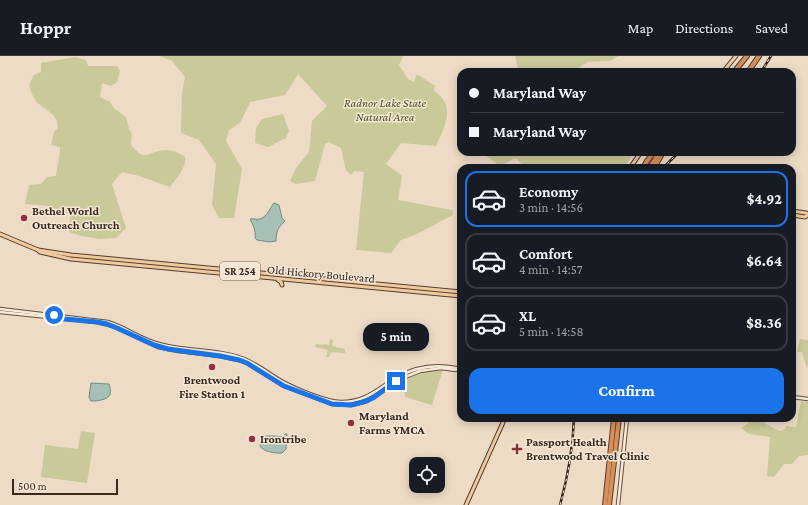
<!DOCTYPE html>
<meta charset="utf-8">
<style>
:root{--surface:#171b24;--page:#242831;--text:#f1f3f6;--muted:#9ea1a6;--line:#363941;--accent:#1a73e8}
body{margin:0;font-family:"Crimson Pro",serif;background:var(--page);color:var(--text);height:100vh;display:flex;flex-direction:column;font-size:15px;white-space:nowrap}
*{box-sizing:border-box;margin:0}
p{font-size:13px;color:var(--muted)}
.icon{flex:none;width:22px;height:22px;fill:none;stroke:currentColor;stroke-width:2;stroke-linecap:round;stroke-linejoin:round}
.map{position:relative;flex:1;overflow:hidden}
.sheet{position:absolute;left:457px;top:108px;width:339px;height:258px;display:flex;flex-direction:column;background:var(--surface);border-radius:12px;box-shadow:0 2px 10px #0003}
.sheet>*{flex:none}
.banner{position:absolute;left:457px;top:12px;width:339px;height:88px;border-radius:12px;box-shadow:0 2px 10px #0003;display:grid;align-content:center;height:88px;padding:0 12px;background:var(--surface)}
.fabs{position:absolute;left:409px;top:401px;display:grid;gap:8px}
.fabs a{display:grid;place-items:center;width:36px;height:36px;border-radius:8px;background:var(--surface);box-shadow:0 2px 10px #0003;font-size:20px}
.scale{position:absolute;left:12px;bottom:10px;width:106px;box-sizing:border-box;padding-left:4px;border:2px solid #38281f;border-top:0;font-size:11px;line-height:14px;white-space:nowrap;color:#38281f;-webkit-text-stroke:3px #f4e7d4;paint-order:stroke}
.end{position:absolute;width:18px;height:18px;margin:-9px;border:5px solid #1a73e8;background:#fff;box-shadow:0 0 0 2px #fff}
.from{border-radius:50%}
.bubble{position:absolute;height:28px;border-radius:12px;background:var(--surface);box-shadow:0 2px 10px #0003;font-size:13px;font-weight:700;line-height:28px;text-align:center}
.banner b{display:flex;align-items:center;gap:14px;height:38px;font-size:15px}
.banner b+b{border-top:1px solid var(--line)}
.banner i{width:10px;height:10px;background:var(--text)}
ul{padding:7px 0 0;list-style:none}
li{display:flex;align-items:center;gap:12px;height:56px;margin:0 8px 6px;padding:0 4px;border:2px solid var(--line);border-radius:12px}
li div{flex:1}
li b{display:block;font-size:15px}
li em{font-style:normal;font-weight:700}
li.on{border-color:var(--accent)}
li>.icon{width:36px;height:36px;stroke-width:1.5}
.button{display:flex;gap:8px;margin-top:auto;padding:8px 12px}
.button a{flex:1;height:46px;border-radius:12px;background:var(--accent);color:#fff;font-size:16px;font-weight:700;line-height:46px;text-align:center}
header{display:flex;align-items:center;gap:24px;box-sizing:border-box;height:56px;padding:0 20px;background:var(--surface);border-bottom:1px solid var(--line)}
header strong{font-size:19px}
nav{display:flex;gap:22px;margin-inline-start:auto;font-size:14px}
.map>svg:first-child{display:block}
.green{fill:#cac999}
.water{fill:#a7c0b5;stroke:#6e8e82}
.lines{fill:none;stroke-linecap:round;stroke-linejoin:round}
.tertiary-casing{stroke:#876d5c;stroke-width:4}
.secondary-casing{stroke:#694e3f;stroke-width:4.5}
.primary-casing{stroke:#553c30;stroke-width:5}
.motorway-casing{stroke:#553c30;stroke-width:6}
.tertiary{stroke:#f8ead8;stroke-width:2}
.secondary{stroke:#f8ead8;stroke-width:2.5}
.primary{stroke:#eeca9f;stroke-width:3}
.motorway{stroke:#d88f59;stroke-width:4}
.rail-casing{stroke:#38281f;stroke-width:2.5}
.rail{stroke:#f4e7d4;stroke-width:1;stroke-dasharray:3;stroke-linecap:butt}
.route{stroke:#1a73e8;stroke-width:5}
.poi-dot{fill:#942e3d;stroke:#f4e7d4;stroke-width:1.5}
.labels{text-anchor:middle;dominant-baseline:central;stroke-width:3;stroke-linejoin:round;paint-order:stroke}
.shield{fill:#f4e7d4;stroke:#706155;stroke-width:1}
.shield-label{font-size:11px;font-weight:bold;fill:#38281f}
.park-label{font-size:12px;font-style:italic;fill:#4e5326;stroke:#f4e7d4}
.poi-label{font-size:12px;font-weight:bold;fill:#38281f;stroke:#f4e7d4;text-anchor:start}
.street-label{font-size:12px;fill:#38281f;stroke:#f4e7d4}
</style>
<header>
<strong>Hoppr</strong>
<nav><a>Map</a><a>Directions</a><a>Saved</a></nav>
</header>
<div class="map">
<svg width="808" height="449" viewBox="0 0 808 449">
<rect width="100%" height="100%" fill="#eddbc5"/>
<g class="green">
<path d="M160 0H403L399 9 408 23 414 26 417 18 435 30 434 35C437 37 440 39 442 42 454 56 442 76 436 90L401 87 386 108 402 120 398 144 452 154 453 159 415 179 401 184 391 197 356 194 364 116 354 115 351 119 346 114 341 92 329 86 325 88 315 125 296 128 290 125 296 112 309 96 312 65 327 50 298 18 285 39 250 46 240 67 229 74 226 85 242 113 234 162H219L212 149 216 108 199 84 181 77 182 37 185 21 172 5Z"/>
<polygon points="515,0 619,0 610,5 588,6 572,16 519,16"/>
<path d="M75 1 86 4 88 10H117L120 15 117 26 111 30 102 27 100 41 110 46 114 52 126 61 129 73 132 78 131 89C134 92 139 98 143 99 147 100 151 97 155 96 166 92 176 94 185 101 187 111 176 123 170 131L139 120 122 116 112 128 126 172 116 182 100 183 81 180 69 176 70 158 48 150 25 148 29 129 41 128 47 121 56 120 60 95V91L51 89 54 76 58 72C57 56 46 56 37 46 33 41 30 35 29 29L34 19 41 16V7Z"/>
<polygon points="283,58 289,75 286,82 268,91 255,87 256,72 262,63"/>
<polygon points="482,96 634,96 624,112 518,112 521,107 516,102 500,110 482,97"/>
<polygon points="330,283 333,284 332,290 345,293 345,297 331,296 329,301 326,301 328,294 315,291 316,288 323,289 324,288 329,289"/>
<polygon points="800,283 808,284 808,307 807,313 802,296 797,296"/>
<polygon points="443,313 432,349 405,341 403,322 415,317"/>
<path d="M801 345 808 346V399L799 400 792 408H784L774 421 767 420 770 381 749 378 741 372 746 369 749 366C751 365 753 364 756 364 765 365 772 373 781 375L785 373 786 370 796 371Z"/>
<polygon points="81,375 95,377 87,427 41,421 45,389 78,393"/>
</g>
<g class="water">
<path d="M274 147 279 149 282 162 285 165C278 171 276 176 276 185L270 186 257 184 255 182C256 174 253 169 250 163 254 162 257 164 260 163 267 161 270 152 274 147Z"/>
<path d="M91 327 109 328C112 337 111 342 101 344 97 345 95 345 91 345L89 341Z"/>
<path d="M285 378H287L286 393 282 397C276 398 262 395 260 390 260 388 261 385 261 383L264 380H274L284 381Z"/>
</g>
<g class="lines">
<g class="tertiary-casing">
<polyline id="tertiary" points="460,314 461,309"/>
</g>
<g class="secondary-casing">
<g id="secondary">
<path d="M0 253 108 266C127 272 143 285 163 289 190 296 219 293 244 303 257 308 269 318 281 325 294 332 326 346 341 346 367 346 377 333 398 321 417 310 435 308 456 312L457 313 461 314"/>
<polyline points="0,256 97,266 117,271 158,291 178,295 220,300 239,304 247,307 284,330 332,348 351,349 367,345 377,339 400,323 420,315 441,312 456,314 457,313"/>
<polyline points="792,341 808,343"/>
<polyline points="618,449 627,362"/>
</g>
</g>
<g class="primary-casing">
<g id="primary">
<polyline points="723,16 736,0"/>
<polyline points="630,112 641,96"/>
<polyline points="792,155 806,157 808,158"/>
<polyline points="792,159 805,161 808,159"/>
<polyline points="0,178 38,194 40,196 71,203 461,240"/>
<polyline points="38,194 71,199 461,236"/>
<polyline points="278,224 281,226 282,229"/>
<polyline points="466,449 505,362"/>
</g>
</g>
<g class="motorway-casing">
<g id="motorway">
<polyline points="734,16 747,0"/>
<polyline points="748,16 759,0"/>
<polyline points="643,112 647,105 654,96"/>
<polyline points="650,112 659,96"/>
<polyline points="654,112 663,96"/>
<polyline points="605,449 614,362"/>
<polyline points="609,449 619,362"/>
</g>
</g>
<use href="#tertiary" class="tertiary"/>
<use href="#secondary" class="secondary"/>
<use href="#primary" class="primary"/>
<use href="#motorway" class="motorway"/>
<g class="rail-casing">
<g id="rail">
<polyline points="761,16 771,0"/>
<polyline points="663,112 679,96"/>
<path d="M560 449C568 420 573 392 574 362"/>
</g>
</g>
<use href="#rail" class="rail"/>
</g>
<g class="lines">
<polyline class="route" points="54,259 54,262 97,266 107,268 117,272 154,289 168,293 220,300 239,304 247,307 284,330 332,348 351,349 363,346 373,342 396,325"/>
</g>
<g class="poi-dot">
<circle cx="24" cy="162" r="4"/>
<circle cx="212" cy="311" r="4"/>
<circle cx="351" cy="367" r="4"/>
<circle cx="252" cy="383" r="4"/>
<path d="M515 387h4v4h4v4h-4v4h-4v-4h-4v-4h4z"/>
</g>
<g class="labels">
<rect class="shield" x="220" y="206" width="40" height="18" rx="3"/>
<g class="shield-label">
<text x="240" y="215">SR 254</text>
</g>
<g class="park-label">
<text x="385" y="47">Radnor Lake State<tspan x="385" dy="14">Natural Area</tspan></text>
</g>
<g class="poi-label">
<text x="32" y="155">Bethel World<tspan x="32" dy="14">Outreach Church</tspan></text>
<text x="212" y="324" text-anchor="middle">Brentwood<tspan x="212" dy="14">Fire Station 1</tspan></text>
<text x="359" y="360">Maryland<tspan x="359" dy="14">Farms YMCA</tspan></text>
<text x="260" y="383">Irontribe</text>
<text x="526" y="386">Passport Health<tspan x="526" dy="14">Brentwood Travel Clinic</tspan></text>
</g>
<g class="street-label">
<text transform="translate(321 218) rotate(5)">Old Hickory Boulevard</text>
</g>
</g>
</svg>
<div class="fabs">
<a><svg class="icon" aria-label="locate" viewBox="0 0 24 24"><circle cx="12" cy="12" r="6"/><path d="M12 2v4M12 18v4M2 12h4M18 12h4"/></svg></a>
</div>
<div class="scale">500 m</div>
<i class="end from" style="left:54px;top:259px"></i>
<i class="end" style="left:396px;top:325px"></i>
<div class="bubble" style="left:363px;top:267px;width:66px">5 min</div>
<div class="banner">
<b><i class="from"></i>Maryland Way</b>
<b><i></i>Maryland Way</b>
</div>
<section class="sheet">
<ul>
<li class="on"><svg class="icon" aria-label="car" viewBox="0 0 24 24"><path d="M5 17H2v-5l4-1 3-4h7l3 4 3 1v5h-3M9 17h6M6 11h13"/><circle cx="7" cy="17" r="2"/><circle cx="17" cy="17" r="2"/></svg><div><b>Economy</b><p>3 min · 14:56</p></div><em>$4.92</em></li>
<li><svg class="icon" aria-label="car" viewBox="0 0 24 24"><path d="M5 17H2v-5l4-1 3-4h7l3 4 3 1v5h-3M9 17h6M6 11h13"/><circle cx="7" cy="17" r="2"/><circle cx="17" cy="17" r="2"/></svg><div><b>Comfort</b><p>4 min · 14:57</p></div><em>$6.64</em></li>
<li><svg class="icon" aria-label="car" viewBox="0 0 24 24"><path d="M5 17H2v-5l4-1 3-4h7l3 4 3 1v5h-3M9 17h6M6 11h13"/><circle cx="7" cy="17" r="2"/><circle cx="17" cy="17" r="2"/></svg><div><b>XL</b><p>5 min · 14:58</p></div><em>$8.36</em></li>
</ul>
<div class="button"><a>Confirm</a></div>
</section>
</div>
